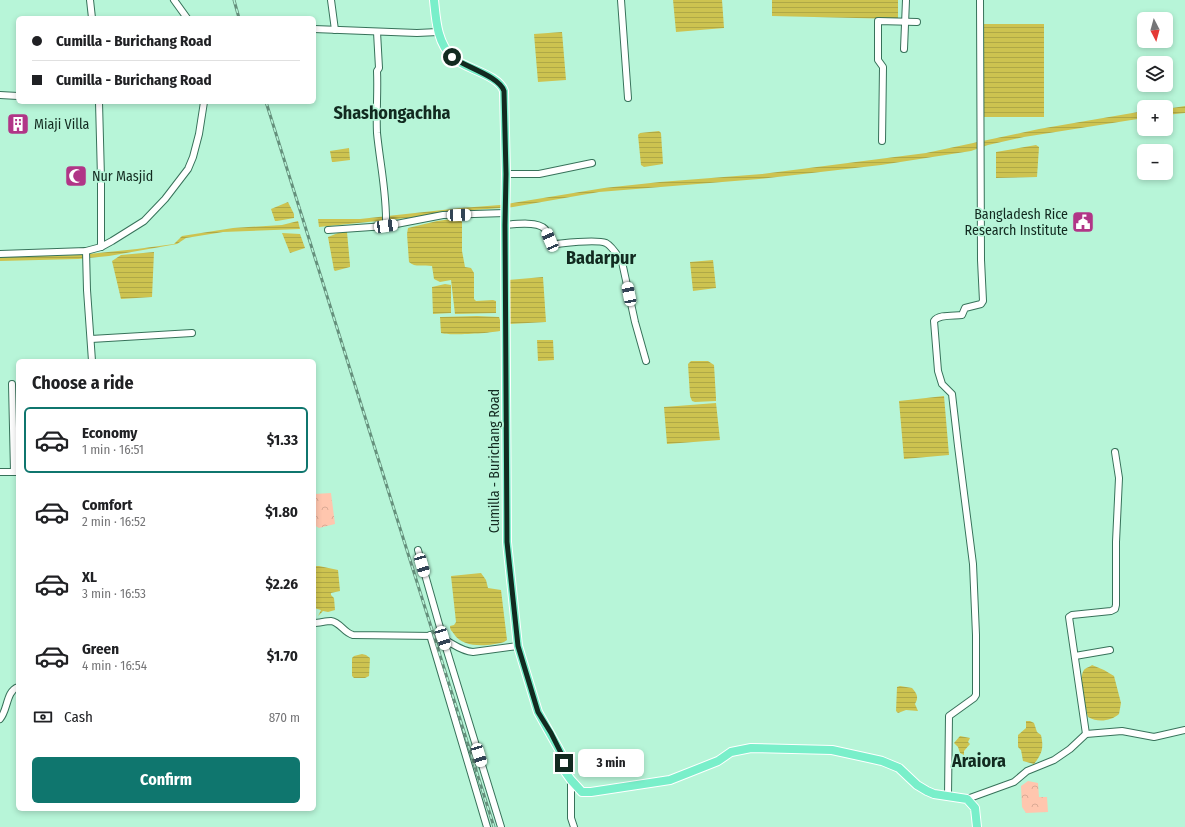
<!DOCTYPE html>
<meta charset="utf-8">
<style>
:root{--surface:#fff;--page:#f6f6f6;--text:#202124;--muted:#757577;--line:#e0e0e0;--accent:#0f766e}
body{margin:0;font-family:"Fira Sans Condensed",sans-serif;background:var(--page);color:var(--text);height:100vh;display:flex;flex-direction:column;font-size:15px;white-space:nowrap}
*{box-sizing:border-box;margin:0}
p{font-size:13px;color:var(--muted)}
.icon{flex:none;width:22px;height:22px;fill:none;stroke:currentColor;stroke-width:2;stroke-linecap:round;stroke-linejoin:round}
.map{position:relative;flex:1;overflow:hidden}
.panel{position:absolute;left:16px;top:359px;width:300px;height:452px;display:flex;flex-direction:column;background:var(--surface);border-radius:6px;box-shadow:0 2px 6px #0003}
.panel>*{flex:none}
.hud{position:absolute;left:16px;top:16px;width:300px;height:88px;border-radius:6px;box-shadow:0 2px 6px #0003;display:grid;align-content:center;height:88px;padding:0 16px;background:var(--surface)}
.needle{width:26px;rotate:174deg}
.controls{position:absolute;left:1137px;top:12px;display:grid;gap:8px}
.controls a{display:grid;place-items:center;width:36px;height:36px;border-radius:6px;background:var(--surface);box-shadow:0 2px 6px #0003;font-size:20px}
.end{position:absolute;width:18px;height:18px;margin:-9px;border:5px solid #122a20;background:#fff;box-shadow:0 0 0 2px #fff}
.from{border-radius:50%}
.bubble{position:absolute;height:28px;border-radius:6px;background:var(--surface);box-shadow:0 2px 6px #0003;font-size:13px;font-weight:700;line-height:28px;text-align:center}
.car{position:absolute;width:12px;height:24px;margin:-12px -6px;border-radius:5px;box-shadow:0 0 3px 1px #0007;background:linear-gradient(#fff 24%,#345 0 40%,#fff 0 76%,#345 0 86%,#fff 0)}
.hud b{display:flex;align-items:center;gap:14px;height:38px;font-size:15px}
.hud b+b{border-top:1px solid var(--line)}
.hud i{width:10px;height:10px;background:var(--text)}
ul{padding:0;list-style:none}
li{display:flex;align-items:center;gap:12px;height:66px;margin:0 8px 6px;padding:0 8px;border:2px solid transparent;border-radius:6px}
li div{flex:1}
li b{display:block;font-size:15px}
li em{font-style:normal;font-weight:700}
li.active{border-color:var(--accent)}
li>.icon{width:36px;height:36px;stroke-width:1.5}
h2{padding:0 16px;font-size:18px;line-height:48px}
.pay{display:flex;align-items:center;gap:10px;height:44px;padding:0 16px;font-size:15px}
.pay p{margin-inline-start:auto}
.primary-button{display:flex;gap:8px;margin-top:auto;padding:8px 16px}
.primary-button a{flex:1;height:46px;border-radius:6px;background:var(--accent);color:#fff;font-size:16px;font-weight:700;line-height:46px;text-align:center}
.map>svg:first-child{display:block}
.park{fill:url(#park-crowns)}
.water{fill:url(#water-rules)}
.lines{fill:none;stroke-linecap:round;stroke-linejoin:round}
.minor-casing{stroke:#37725a;stroke-width:8}
.major-casing{stroke:#fff;stroke-width:10}
.minor{stroke:#fff;stroke-width:6}
.major{stroke:#79efca;stroke-width:8}
.rail-casing{stroke:#65907c;stroke-width:3}
.rail{stroke:#b7f5d8;stroke-width:1.5;stroke-dasharray:4.5;stroke-linecap:butt}
.route{stroke:#122a20;stroke-width:5}
.labels{text-anchor:middle;dominant-baseline:central;stroke-width:3.5;stroke-linejoin:round;paint-order:stroke}
.poi-label{font-size:14px;fill:#122a20;stroke:#b7f5d8;text-anchor:start}
.street-label{font-size:14px;fill:#122a20;stroke:#b7f5d8}
.district-label{font-size:18px;font-weight:bold;fill:#122a20;stroke:#b7f5d8}
</style>
<div class="map">
<svg width="1185" height="827" viewBox="0 0 1185 827">
<defs>
<pattern id="park-crowns" width="20" height="18" patternUnits="userSpaceOnUse"><rect width="20" height="18" fill="#ffc6ae"/><path d="M2 6a3 3 0 1 1 6 0M12 15a3 3 0 1 1 6 0" fill="none" stroke="#daaa95"/></pattern>
<pattern id="water-rules" width="6" height="5" patternUnits="userSpaceOnUse"><rect width="6" height="5" fill="#cdc350"/><path d="M0 2.5h6" fill="none" stroke="#afa846"/></pattern>
</defs>
<rect width="100%" height="100%" fill="#b7f5d8"/>
<g class="park">
<polygon points="331,493 335,524 319,528 314,525 314,494"/>
<polygon points="1028,781 1038,783 1039,797 1047,797 1048,812 1026,813 1022,807 1021,786"/>
</g>
<g class="water">
<polygon points="673,0 722,0 724,28 676,32"/>
<polygon points="772,0 898,0 898,19 772,16"/>
<rect x="984" y="24" width="60" height="93"/>
<polygon points="562,32 566,80 538,82 534,34"/>
<polygon points="1185,106 1185,113 1166,115 1166,109"/>
<polygon points="1144,111 1144,118 1024,137 988,145 971,151 881,165 759,179 599,192 513,207 448,212 417,217 319,227 318,219 360,219 461,208 500,205 604,188 660,182 762,174 926,153 1039,129"/>
<polygon points="659,131 661,133 663,164 644,167 641,165 638,135 640,133"/>
<polygon points="1036,145 1039,147 1037,177 996,178 996,152"/>
<polygon points="349,148 350,160 334,162 332,162 330,151"/>
<polygon points="288,202 294,214 294,218 277,221 275,221 271,209"/>
<path d="M459 218 462 222V251L465 267 471 268 474 273V299L476 301 493 300 496 301V313L455 314 451 280 440 282 434 279 432 266C424 264 415 268 409 262L407 234 408 228 437 221Z"/>
<polygon points="298,221 300,229 223,232 186,238 177,244 109,256 78,259 0,261 0,257 79,255 137,249 174,244 182,236 233,228 282,225"/>
<polygon points="343,231 347,232 350,265 350,267 335,271 334,270 328,237"/>
<polygon points="282,233 300,234 305,248 290,253"/>
<polygon points="154,252 152,297 121,299 112,261 121,255"/>
<polygon points="713,260 716,288 693,291 690,262"/>
<polygon points="543,277 546,322 510,324 507,280"/>
<polygon points="445,284 451,285 451,313 433,314 432,287"/>
<path d="M477 316 499 317 500 320V331C491 333 448 336 441 333L440 317H441Z"/>
<polygon points="537,340 553,340 554,360 538,361"/>
<polygon points="691,361 708,361 714,365 716,398 716,401 695,402 692,401 690,396 688,364"/>
<polygon points="944,396 949,455 904,459 899,401"/>
<polygon points="716,403 720,440 667,444 664,407"/>
<polygon points="314,566 319,566 338,570 340,591 331,593 331,595 334,598 335,610 328,612 323,611 318,616 321,610 314,608"/>
<path d="M481 573 486 580 488 588 501 590 507 640 504 642C490 646 463 649 454 634 452 631 450 630 450 626L454 625 456 622 451 576Z"/>
<polygon points="362,654 366,655 370,658 369,676 365,678 354,678 352,676 352,658 354,656"/>
<path d="M1092 665 1104 670 1114 676 1121 703 1119 714C1111 721 1098 723 1088 717 1086 709 1078 676 1084 670 1085 668 1090 667 1092 665Z"/>
<path d="M900 686 912 688C917 694 919 697 915 704L918 711 906 710 898 713 896 711 897 687Z"/>
<path d="M1026 721H1030L1034 723 1037 732 1041 735C1044 748 1042 754 1034 764L1023 761 1021 750 1018 747V735L1026 728Z"/>
<polygon points="960,736 970,738 968,742 970,744 964,751 964,755 960,753 958,747 954,743"/>
</g>
<g class="lines">
<g class="minor-casing">
<g id="minor">
<polyline points="90,0 92,18"/>
<polyline points="174,0 187,18"/>
<polyline points="331,0 335,30"/>
<polyline points="621,0 628,98"/>
<polyline points="314,29 417,33 438,32"/>
<path d="M377 32 379 68 377 71C378 92 376 112 377 133 380 164 387 194 386 226"/>
<polyline points="904,49 906,0"/>
<polyline points="0,95 18,96"/>
<polyline points="99,102 101,178 101,247"/>
<polyline points="882,141 883,67 878,60 878,21 917,22"/>
<polyline points="506,174 539,174 592,163"/>
<path d="M505 225C515 224 538 221 545 229 549 234 548 242 555 244 566 243 596 239 606 243 612 246 618 256 622 262L635 322 646 361"/>
<polyline points="328,230 386,226 443,215 505,213"/>
<polyline points="86,251 87,290 92,361"/>
<polyline points="0,254 86,251 101,247 112,241 144,221 165,199 188,169 193,157 199,134 204,102"/>
<polyline points="91,339 192,333"/>
<polyline points="12,384 14,472"/>
<polyline points="0,472 18,472"/>
<polyline points="418,550 443,638 501,827"/>
<path d="M314 623C319 623 326 621 331 621 340 622 344 633 353 635L435 636C449 639 458 651 473 652L518 646"/>
<polyline points="430,635 487,827"/>
<polyline points="1075,656 1110,650"/>
<path d="M0 719C8 710 6 691 18 687"/>
<polyline points="1086,734 1069,617 1072,615 1111,611 1115,609 1116,605 1116,542 1119,478 1115,452"/>
<polyline points="571,780 571,818 574,827"/>
<path d="M948 796 949 716 974 698 976 695V635L973 564 958 446 952 394 942 384 938 371 934 321C938 314 954 316 962 315L965 308 981 304 983 301 981 260 980 0"/>
<polyline points="967,799 1014,782 1027,771 1054,760 1070,749 1086,734 1122,731 1154,737 1185,730"/>
</g>
</g>
<g class="major-casing">
<path id="major" d="M434 0C436 20 437 43 453 58 466 69 499 75 504 91L506 174 505 225 507 542 518 646 538 712 561 753 566 773 571 780 582 792H591L670 780 718 761 731 752 751 748 832 750 882 761 899 768 917 785 927 791 934 794 967 799 975 808 977 827"/>
</g>
<use href="#minor" class="minor"/>
<use href="#major" class="major"/>
<g class="rail-casing">
<g id="rail">
<polyline points="234,0 239,18"/>
<polyline points="266,102 494,827"/>
</g>
</g>
<use href="#rail" class="rail"/>
</g>
<g class="lines">
<path class="route" d="M452 57C465 67 499 76 504 91L506 174 505 225 507 542 518 646 538 712 551 733 561 753 564 763"/>
</g>
<defs>
<g id="building-square" transform="scale(1.15)"><rect x="-9" y="-9" width="18" height="18" rx="4" fill="#b13587" stroke="#b7f5d8"/><path d="M-4-6H4V6H1V3H-1V6H-4ZM-2.5-4.3h1.7v1.8h-1.7ZM.8-4.3h1.7v1.8H.8ZM-2.5-1h1.7V.8h-1.7ZM.8-1h1.7V.8H.8Z" fill="#fff"/></g>
<g id="mosque-square" transform="scale(1.15)"><rect x="-9" y="-9" width="18" height="18" rx="4" fill="#b13587" stroke="#b7f5d8"/><path d="M3.5-4.9A6 6 0 1 0 3.5 4.9A5 5 0 1 1 3.5-4.9Z" fill="#fff"/></g>
<g id="civic-square" transform="scale(1.15)"><rect x="-9" y="-9" width="18" height="18" rx="4" fill="#b13587" stroke="#b7f5d8"/><path d="M-.6-6.5H3V-4.5H.6V-3L4-1V1h2V6H-6V1h2V-1L-.6-3ZM-1.2 2.5V6h2.4V2.5Z" fill="#fff"/></g>
</defs>
<g fill-rule="evenodd">
<use href="#building-square" x="18" y="124"/>
<use href="#mosque-square" x="76" y="176"/>
<use href="#civic-square" x="1083" y="222"/>
</g>
<g class="labels">
<g class="poi-label">
<text x="34" y="124">Miaji Villa</text>
<text x="92" y="176">Nur Masjid</text>
<text x="1068" y="214" text-anchor="end">Bangladesh Rice<tspan x="1068" dy="16">Research Institute</tspan></text>
</g>
<g class="street-label">
<text transform="translate(494 461) rotate(-90)">Cumilla - Burichang Road</text>
</g>
<g class="district-label">
<text x="392" y="113">Shashongachha</text>
<text x="601" y="258">Badarpur</text>
<text x="979" y="761">Araiora</text>
</g>
</g>
</svg>
<div class="controls">
<a><svg class="needle" viewBox="-14 -14 28 28"><path d="M0-13l5 13h-10z" fill="#e53935"/><path d="M0 13l5-13h-10z" fill="#757577"/></svg></a>
<a><svg class="icon" aria-label="layers" viewBox="0 0 24 24"><path d="M12 4l9 5-9 5-9-5zM3 14l9 5 9-5"/></svg></a>
<a>+</a>
<a>−</a>
</div>
<i class="end from" style="left:452px;top:57px"></i>
<i class="end" style="left:564px;top:763px"></i>
<div class="bubble" style="left:578px;top:749px;width:66px">3 min</div>
<i class="car" style="left:459px;top:215px;rotate:88deg"></i>
<i class="car" style="left:386px;top:226px;rotate:82deg"></i>
<i class="car" style="left:550px;top:240px;rotate:337deg"></i>
<i class="car" style="left:629px;top:294px;rotate:349deg"></i>
<i class="car" style="left:422px;top:565px;rotate:164deg"></i>
<i class="car" style="left:443px;top:638px;rotate:163deg"></i>
<i class="car" style="left:479px;top:755px;rotate:163deg"></i>
<div class="hud">
<b><i class="from"></i>Cumilla - Burichang Road</b>
<b><i></i>Cumilla - Burichang Road</b>
</div>
<section class="panel">
<h2>Choose a ride</h2>
<ul>
<li class="active"><svg class="icon" aria-label="car" viewBox="0 0 24 24"><path d="M5 17H2v-5l4-1 3-4h7l3 4 3 1v5h-3M9 17h6M6 11h13"/><circle cx="7" cy="17" r="2"/><circle cx="17" cy="17" r="2"/></svg><div><b>Economy</b><p>1 min · 16:51</p></div><em>$1.33</em></li>
<li><svg class="icon" aria-label="car" viewBox="0 0 24 24"><path d="M5 17H2v-5l4-1 3-4h7l3 4 3 1v5h-3M9 17h6M6 11h13"/><circle cx="7" cy="17" r="2"/><circle cx="17" cy="17" r="2"/></svg><div><b>Comfort</b><p>2 min · 16:52</p></div><em>$1.80</em></li>
<li><svg class="icon" aria-label="car" viewBox="0 0 24 24"><path d="M5 17H2v-5l4-1 3-4h7l3 4 3 1v5h-3M9 17h6M6 11h13"/><circle cx="7" cy="17" r="2"/><circle cx="17" cy="17" r="2"/></svg><div><b>XL</b><p>3 min · 16:53</p></div><em>$2.26</em></li>
<li><svg class="icon" aria-label="car" viewBox="0 0 24 24"><path d="M5 17H2v-5l4-1 3-4h7l3 4 3 1v5h-3M9 17h6M6 11h13"/><circle cx="7" cy="17" r="2"/><circle cx="17" cy="17" r="2"/></svg><div><b>Green</b><p>4 min · 16:54</p></div><em>$1.70</em></li>
</ul>
<div class="pay"><svg class="icon" aria-label="cash" viewBox="0 0 24 24"><path d="M3 7h18v10H3z"/><circle cx="12" cy="12" r="2"/></svg>Cash<p>870 m</p></div>
<div class="primary-button"><a>Confirm</a></div>
</section>
</div>
